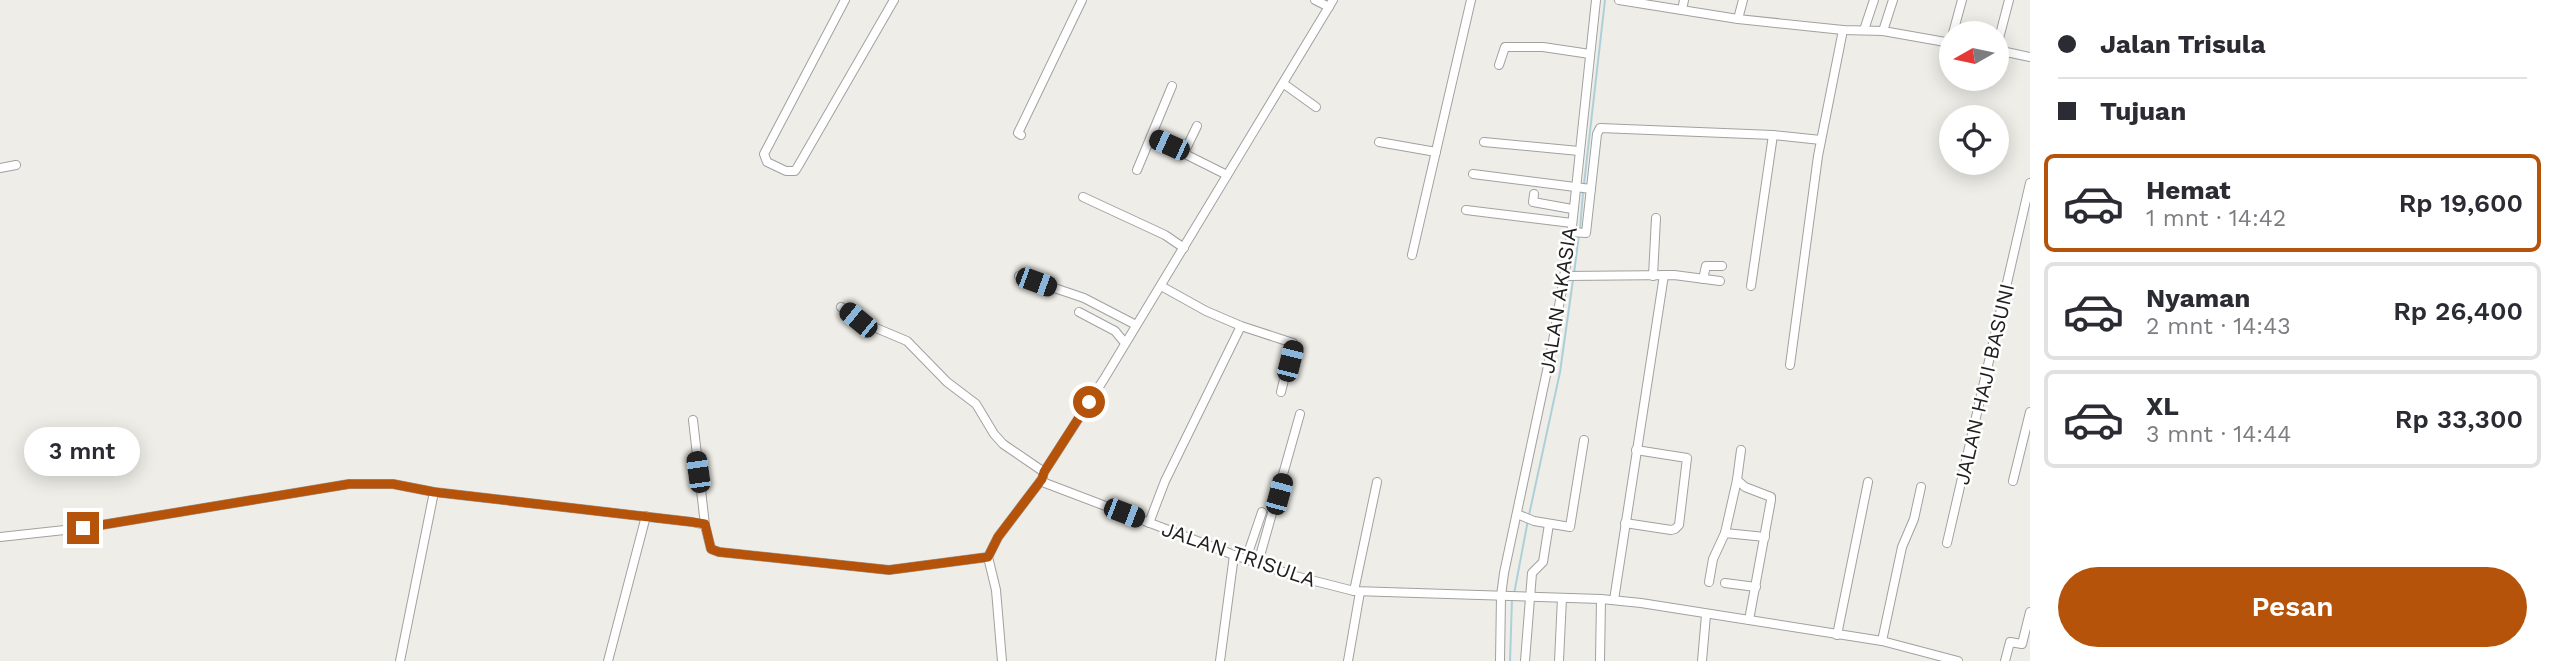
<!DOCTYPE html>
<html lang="id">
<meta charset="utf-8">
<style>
:root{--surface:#fff;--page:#f7f7f7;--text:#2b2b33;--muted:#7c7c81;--line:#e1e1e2;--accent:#b45309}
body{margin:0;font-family:"Work Sans",sans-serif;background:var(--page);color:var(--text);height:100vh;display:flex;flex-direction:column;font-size:26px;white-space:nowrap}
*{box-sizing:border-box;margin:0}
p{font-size:23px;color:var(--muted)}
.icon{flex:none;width:38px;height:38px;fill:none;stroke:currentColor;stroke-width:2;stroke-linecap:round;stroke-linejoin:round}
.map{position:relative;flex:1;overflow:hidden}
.details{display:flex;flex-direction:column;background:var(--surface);width:525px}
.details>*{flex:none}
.guide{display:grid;align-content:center;height:154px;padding:0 28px;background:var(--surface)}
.needle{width:46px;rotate:261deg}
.controls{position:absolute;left:1939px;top:21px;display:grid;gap:14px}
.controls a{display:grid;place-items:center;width:70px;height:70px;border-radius:50%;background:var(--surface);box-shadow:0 4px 18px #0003;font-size:35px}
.end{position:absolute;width:32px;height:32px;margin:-16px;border:9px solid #b45309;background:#fff;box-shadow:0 0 0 4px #fff}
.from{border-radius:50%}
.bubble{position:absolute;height:49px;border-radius:24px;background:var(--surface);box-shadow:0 4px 18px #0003;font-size:23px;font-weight:600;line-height:49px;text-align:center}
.car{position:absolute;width:21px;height:42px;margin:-21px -10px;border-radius:9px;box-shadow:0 0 5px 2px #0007;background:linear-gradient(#222 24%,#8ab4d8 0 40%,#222 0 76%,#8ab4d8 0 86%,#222 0)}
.guide b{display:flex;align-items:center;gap:24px;height:66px;font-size:26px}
.guide b+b{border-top:2px solid var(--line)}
.guide i{width:18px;height:18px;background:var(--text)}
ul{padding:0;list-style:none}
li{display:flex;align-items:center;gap:21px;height:98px;margin:0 14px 10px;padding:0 14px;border:4px solid var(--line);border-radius:10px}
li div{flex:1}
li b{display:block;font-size:26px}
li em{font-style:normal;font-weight:600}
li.current{border-color:var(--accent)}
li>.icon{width:63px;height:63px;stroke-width:1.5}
.primary-button{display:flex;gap:14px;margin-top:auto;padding:14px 28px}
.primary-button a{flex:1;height:80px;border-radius:42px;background:var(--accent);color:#fff;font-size:28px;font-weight:600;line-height:80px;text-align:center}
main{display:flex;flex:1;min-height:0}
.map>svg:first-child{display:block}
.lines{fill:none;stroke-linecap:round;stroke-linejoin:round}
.stream{stroke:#acd0d9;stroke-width:2}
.minor-casing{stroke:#a1a1a1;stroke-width:10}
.minor{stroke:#fff;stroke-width:8}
.route{stroke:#b45309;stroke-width:9}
.labels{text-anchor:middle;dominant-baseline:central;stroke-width:5;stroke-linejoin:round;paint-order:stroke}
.street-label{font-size:21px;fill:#202020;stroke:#fff}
</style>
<main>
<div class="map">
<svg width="2030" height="661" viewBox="0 0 2030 661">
<rect width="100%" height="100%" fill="#efede7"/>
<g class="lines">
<g class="stream">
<polyline points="1584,184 1605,0"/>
<polyline points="1580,229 1583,193"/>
<polyline points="1574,274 1579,234"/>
<polyline points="1529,515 1560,372 1573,280"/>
<polyline points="1514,594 1528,520"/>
<polyline points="1510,661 1512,599"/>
</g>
<g class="minor-casing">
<g id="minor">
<polyline points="845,0 764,154 767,162 786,171 795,171 797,168 894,0"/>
<polyline points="1315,0 1329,7"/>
<polyline points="1619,0 1738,19 1843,30 1883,31 1951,43"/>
<polyline points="1682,10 1684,0"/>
<polyline points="1738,19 1743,0"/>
<polyline points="1864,30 1874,0"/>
<polyline points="1883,31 1893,0"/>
<polyline points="1953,33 1962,0"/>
<polyline points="1997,46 2009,0"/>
<polyline points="1997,50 2030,57"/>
<polyline points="1499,65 1505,47 1543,47 1590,54"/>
<polyline points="1284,84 1316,107"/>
<polyline points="1021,135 1018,133 1082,0"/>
<polyline points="1151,137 1227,175"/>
<polyline points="1379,142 1436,152"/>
<polyline points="1484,142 1579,151"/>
<polyline points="1184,153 1197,126"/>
<polyline points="0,168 16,165"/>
<polyline points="1137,170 1172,86"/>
<polyline points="1473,174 1591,189"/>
<polyline points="1534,194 1533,202 1572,209"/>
<polyline points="1083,197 1165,235 1184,248"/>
<polyline points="1466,210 1572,223"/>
<polyline points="1571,232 1586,233 1597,134 1600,128 1773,135 1821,140"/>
<polyline points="1412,255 1471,0"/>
<polyline points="1019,276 1084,298 1136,325"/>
<polyline points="1564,276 1674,275 1720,281"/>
<polyline points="1653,276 1656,218"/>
<polyline points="1703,279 1706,266 1722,266"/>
<polyline points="1161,286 1206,311 1241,326 1293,343 1281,392"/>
<polyline points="1751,286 1773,135"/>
<polyline points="841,307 857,320 907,341 947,382 976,404 994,434 1003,444 1044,472"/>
<polyline points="1079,312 1115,331 1125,343"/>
<polyline points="1790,365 1818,156 1843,30"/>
<polyline points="693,420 705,525"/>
<polyline points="1741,450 1737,480 1745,487 1771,497 1771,500 1749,620"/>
<polyline points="1042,479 1045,483 1234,555 1295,576 1354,591 1601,599 1641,603 1882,641 1958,661"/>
<polyline points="2013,481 2030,412"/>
<polyline points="1517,514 1534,521 1570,527 1584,440"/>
<polyline points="1149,523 1165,481 1241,326"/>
<polyline points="1625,523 1671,530 1675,529 1679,525 1687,458 1636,450"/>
<polyline points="1725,533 1737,480"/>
<polyline points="0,537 83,528 349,484 393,484 434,492 692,522 705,525 711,549 719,552 889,570 988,557"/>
<polyline points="1947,543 2030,183"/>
<polyline points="1246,559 1262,512"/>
<polyline points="1258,563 1300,414"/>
<polyline points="1709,582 1713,559 1725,533 1765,537"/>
<polyline points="1725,583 1756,587"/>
<polyline points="1354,591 1377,482"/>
<polyline points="1614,600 1664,275"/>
<polyline points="1837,635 1868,482"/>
<polyline points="1882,641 1902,547 1914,519 1921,487"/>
<polyline points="400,661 434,492"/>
<polyline points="608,661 646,516"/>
<polyline points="1002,661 996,590 988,557 998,537 1042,479 1044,472 1104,379 1333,0"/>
<polyline points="1220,661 1234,555"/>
<polyline points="1348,661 1360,592"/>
<polyline points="1500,661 1501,596 1504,573 1552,347 1571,236 1596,0"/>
<polyline points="1525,661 1532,573 1543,562 1549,524"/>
<polyline points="1559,661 1562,598"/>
<polyline points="1600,661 1601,599"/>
<polyline points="1702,661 1706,615"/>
<polyline points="2005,661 2010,642 2022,644 2030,612"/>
</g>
</g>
<use href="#minor" class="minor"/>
</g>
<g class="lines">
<polyline class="route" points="83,528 349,484 393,484 434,492 692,522 705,524 711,549 719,552 889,570 988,557 998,537 1042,479 1044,472 1089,402"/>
</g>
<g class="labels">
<g class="street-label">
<text transform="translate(1558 300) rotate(-81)">JALAN AKASIA</text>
<text transform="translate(1984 384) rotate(-77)">JALAN HAJI BASUNI</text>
<text transform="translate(1239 554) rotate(19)">JALAN TRISULA</text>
</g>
</g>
</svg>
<div class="controls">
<a><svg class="needle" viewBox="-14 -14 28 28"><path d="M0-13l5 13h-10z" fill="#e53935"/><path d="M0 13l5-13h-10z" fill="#7c7c81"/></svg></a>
<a><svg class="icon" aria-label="locate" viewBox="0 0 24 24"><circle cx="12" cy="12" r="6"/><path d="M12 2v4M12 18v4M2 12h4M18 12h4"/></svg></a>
</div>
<i class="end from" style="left:1089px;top:402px"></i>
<i class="end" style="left:83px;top:528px"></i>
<div class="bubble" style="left:24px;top:427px;width:116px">3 mnt</div>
<i class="car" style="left:1169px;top:145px;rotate:294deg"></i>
<i class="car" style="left:1036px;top:282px;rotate:110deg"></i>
<i class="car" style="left:858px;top:320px;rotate:309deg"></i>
<i class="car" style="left:1290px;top:361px;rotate:14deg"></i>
<i class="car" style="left:698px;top:472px;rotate:352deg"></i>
<i class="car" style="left:1279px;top:494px;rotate:15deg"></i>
<i class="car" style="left:1124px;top:513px;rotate:111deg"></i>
</div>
<section class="details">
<div class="guide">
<b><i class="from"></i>Jalan Trisula</b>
<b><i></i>Tujuan</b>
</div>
<ul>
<li class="current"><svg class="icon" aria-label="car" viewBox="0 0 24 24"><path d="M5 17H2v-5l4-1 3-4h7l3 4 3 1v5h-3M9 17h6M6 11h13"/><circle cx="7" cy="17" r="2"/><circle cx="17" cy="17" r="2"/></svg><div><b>Hemat</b><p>1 mnt · 14:42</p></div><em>Rp 19,600</em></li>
<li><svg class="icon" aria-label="car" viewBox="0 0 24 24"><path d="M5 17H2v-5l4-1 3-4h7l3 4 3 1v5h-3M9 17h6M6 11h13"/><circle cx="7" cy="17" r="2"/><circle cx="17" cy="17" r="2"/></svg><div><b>Nyaman</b><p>2 mnt · 14:43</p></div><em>Rp 26,400</em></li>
<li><svg class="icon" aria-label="car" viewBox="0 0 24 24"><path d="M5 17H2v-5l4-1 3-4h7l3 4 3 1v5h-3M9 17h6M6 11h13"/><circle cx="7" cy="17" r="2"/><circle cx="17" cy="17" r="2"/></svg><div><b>XL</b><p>3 mnt · 14:44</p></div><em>Rp 33,300</em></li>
</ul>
<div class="primary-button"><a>Pesan</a></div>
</section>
</main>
